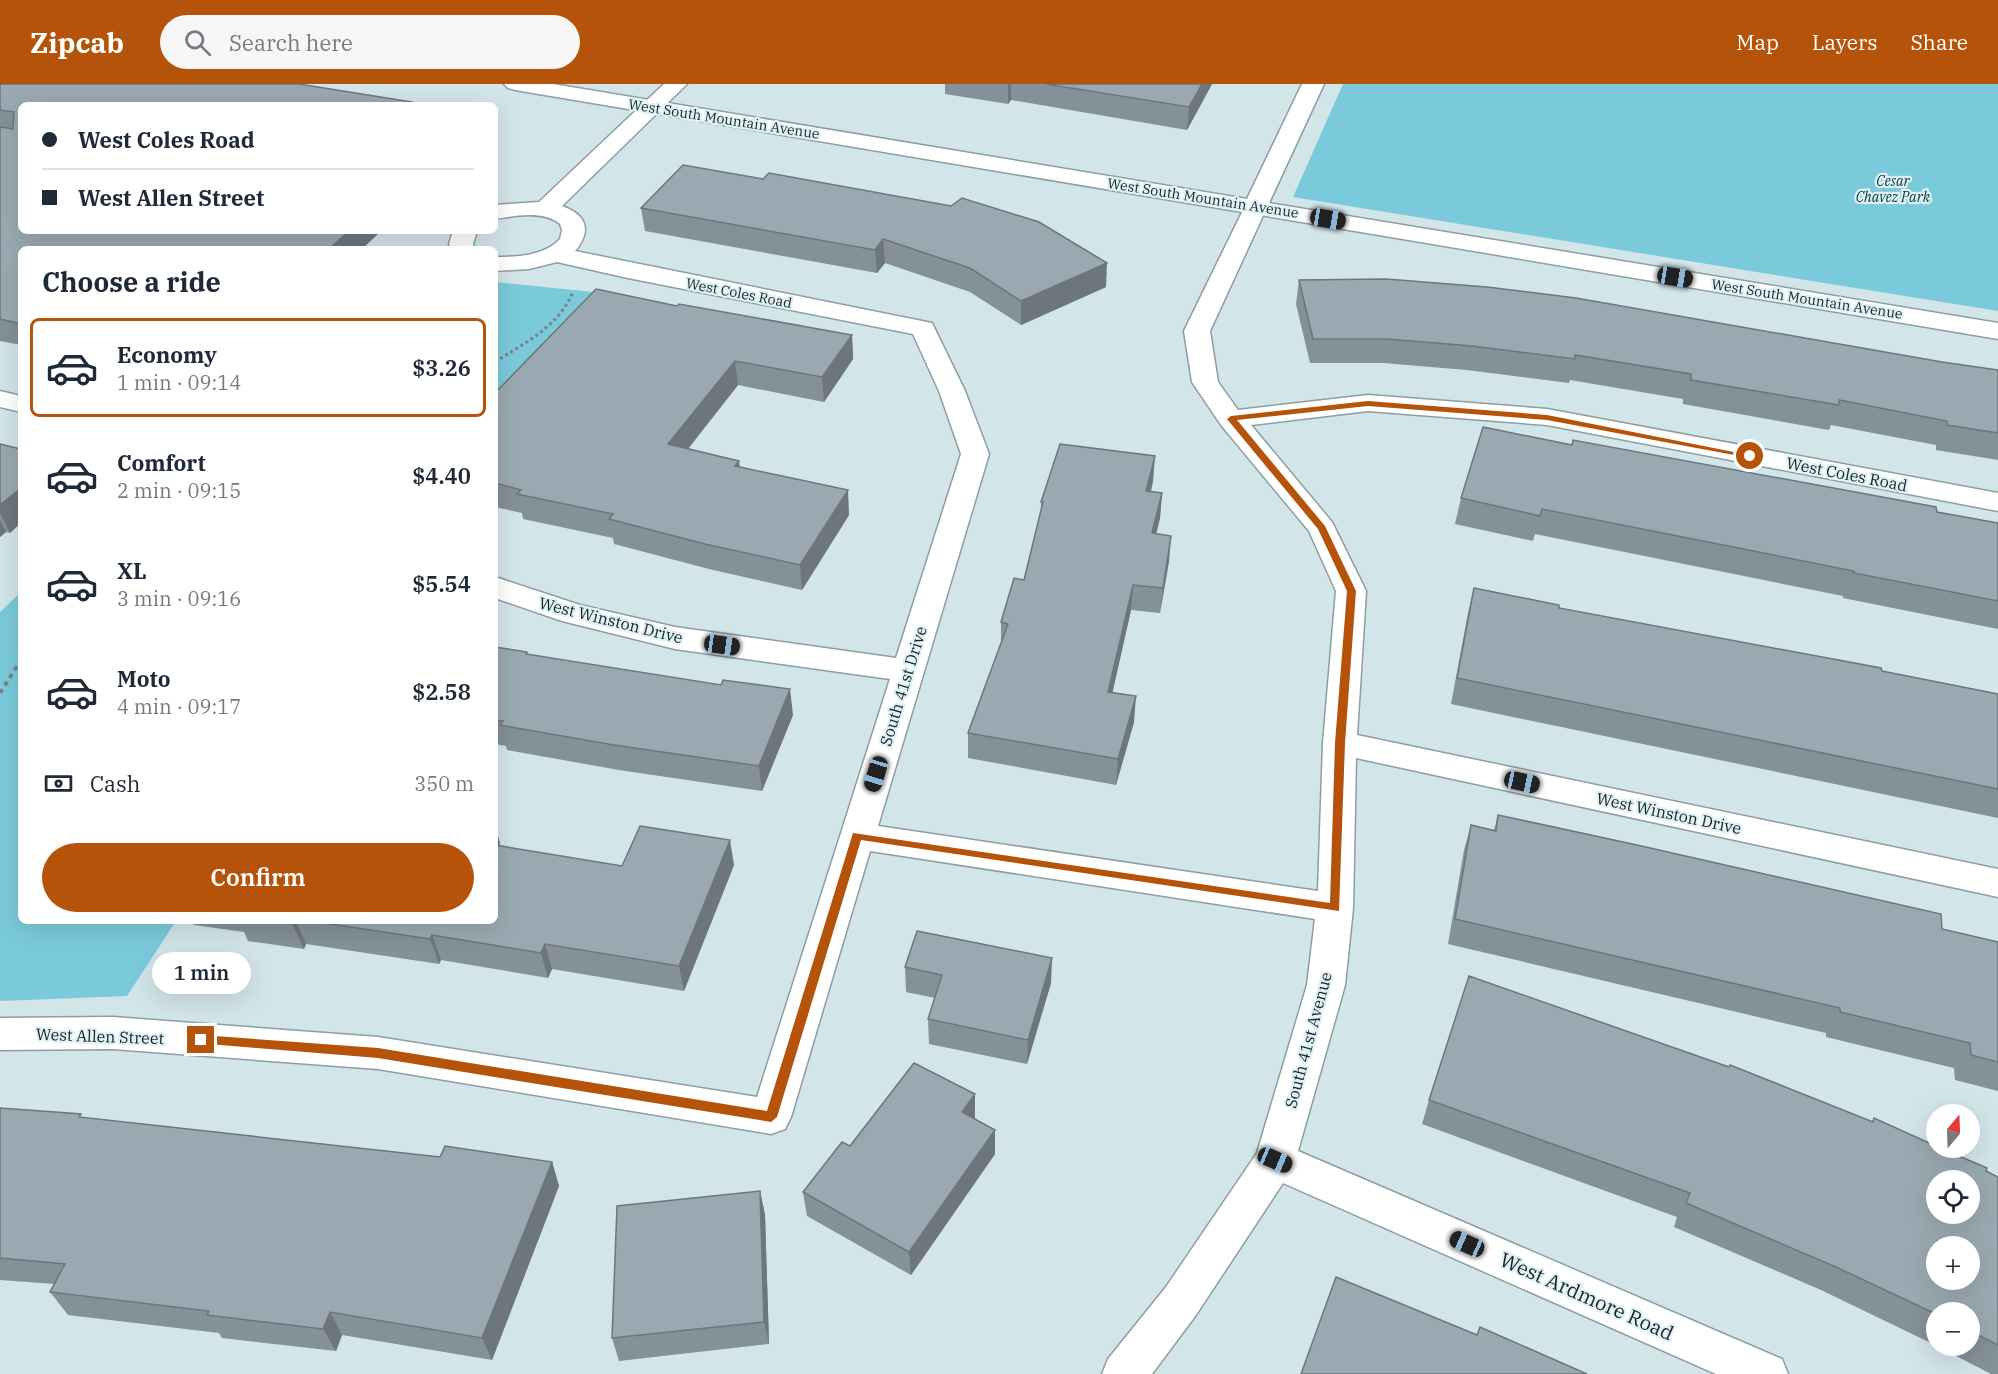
<!DOCTYPE html>
<meta charset="utf-8">
<style>
:root{--surface:#fff;--page:#f6f6f7;--text:#1f2937;--muted:#747a83;--line:#e0e1e3;--accent:#b45309}
body{margin:0;font-family:"IBM Plex Serif",serif;background:var(--page);color:var(--text);height:100vh;display:flex;flex-direction:column;font-size:22px;white-space:nowrap}
*{box-sizing:border-box;margin:0}
p{font-size:20px;color:var(--muted)}
.icon{flex:none;width:33px;height:33px;fill:none;stroke:currentColor;stroke-width:2;stroke-linecap:round;stroke-linejoin:round}
.map{position:relative;flex:1;overflow:hidden}
.drawer{position:absolute;left:18px;top:162px;width:480px;height:678px;display:flex;flex-direction:column;background:var(--surface);border-radius:9px;box-shadow:0 6px 24px #0002}
.drawer>*{flex:none}
.top-card{position:absolute;left:18px;top:18px;width:480px;height:132px;border-radius:9px;box-shadow:0 6px 24px #0002;display:grid;align-content:center;height:132px;padding:0 24px;background:var(--surface)}
.needle{width:39px;rotate:19deg}
.buttons{position:absolute;left:1926px;top:1020px;display:grid;gap:12px}
.buttons a{display:grid;place-items:center;width:54px;height:54px;border-radius:50%;background:var(--surface);box-shadow:0 6px 24px #0002;font-size:30px}
.end{position:absolute;width:27px;height:27px;margin:-14px;border:8px solid #b45309;background:#fff;box-shadow:0 0 0 3px #fff}
.from{border-radius:50%}
.bubble{position:absolute;height:42px;border-radius:21px;background:var(--surface);box-shadow:0 6px 24px #0002;font-size:20px;font-weight:600;line-height:42px;text-align:center}
.car{position:absolute;width:18px;height:36px;margin:-18px -9px;border-radius:8px;box-shadow:0 0 4px 2px #0007;background:linear-gradient(#222 24%,#8ab4d8 0 40%,#222 0 76%,#8ab4d8 0 86%,#222 0)}
.top-card b{display:flex;align-items:center;gap:21px;height:57px;font-size:22px}
.top-card b+b{border-top:2px solid var(--line)}
.top-card i{width:15px;height:15px;background:var(--text)}
ul{padding:0;list-style:none}
li{display:flex;align-items:center;gap:18px;height:99px;margin:0 12px 9px;padding:0 12px;border:3px solid transparent;border-radius:9px}
li div{flex:1}
li b{display:block;font-size:22px}
li em{font-style:normal;font-weight:600}
li.selected{border-color:var(--accent)}
li>.icon{width:54px;height:54px;stroke-width:1.5}
h2{padding:0 24px;font-size:27px;line-height:72px}
.pay{display:flex;align-items:center;gap:15px;height:66px;padding:0 24px;font-size:22px}
.pay p{margin-inline-start:auto}
.button{display:flex;gap:12px;margin-top:auto;padding:12px 24px}
.button a{flex:1;height:69px;border-radius:36px;background:var(--accent);color:#fff;font-size:24px;font-weight:600;line-height:69px;text-align:center}
header{display:flex;align-items:center;gap:36px;box-sizing:border-box;height:84px;padding:0 30px;background:var(--accent);color:#fff}
header strong{font-size:28px}
nav{display:flex;gap:33px;margin-inline-start:auto;font-size:21px}
.search{width:420px;height:54px;background:var(--page);display:flex;align-items:center;gap:15px;box-sizing:border-box;padding:0 21px;border-radius:33px;color:var(--muted);font-size:22px}
.map>svg:first-child{display:block}
.green{fill:#7acadb}
.lines{fill:none;stroke-linecap:round;stroke-linejoin:round}
.street-casing{stroke:#8d9ea2;stroke-width:3}
.secondary-casing{stroke:#8d9ea2;stroke-width:3}
.path-far1{stroke:#788587;stroke-width:3;stroke-dasharray:3 3;stroke-linecap:butt}
.path{stroke:#788587;stroke-width:4;stroke-dasharray:4.5 4.5;stroke-linecap:butt}
.street{fill:#fff;fill-rule:evenodd}
.secondary{fill:#fff;fill-rule:evenodd}
.wall{fill:#849198;fill-rule:evenodd}
.shaded-wall{fill:#6c767c}
.building{fill:#9aa9b1;stroke:#6c767c;stroke-width:1.5;fill-rule:evenodd}
.route{fill:#b45309}
.labels{text-anchor:middle;dominant-baseline:central;stroke-width:4.5;stroke-linejoin:round;paint-order:stroke}
.far-street-label{font-size:14px;fill:#1d2425;stroke:#dff2f6}
.far-park-label{font-size:14px;font-style:italic;fill:#03333b;stroke:#dff2f6}
.street-label{font-size:16px;fill:#1d2425;stroke:#dff2f6}
.near-street-label{font-size:20px;fill:#1d2425;stroke:#dff2f6}
</style>
<header>
<strong>Zipcab</strong>
<div class="search"><svg class="icon" aria-label="search" viewBox="0 0 24 24"><circle cx="10" cy="10" r="6"/><path d="M15 15l6 6"/></svg>Search here</div>
<nav><a>Map</a><a>Layers</a><a>Share</a></nav>
</header>
<div class="map">
<svg width="1998" height="1290" viewBox="0 0 1998 1290">
<rect width="100%" height="100%" fill="#d2e5e9"/>
<g class="green">
<polygon points="1343,0 1998,0 1998,227 1293,113"/>
<polygon points="495,198 592,208 495,312"/>
<polygon points="21,508 21,837 176,837 127,912 0,917 0,528"/>
</g>
<g class="lines">
<g class="street-casing">
<g id="street">
<path d="M664 0H687L562 122C587 131 592 147 575 167L932 239 965 307 989 370 878 742 1318 807 1323 659 1336 507 1309 447 1221 341 1192 298 1184 247 1247 118 1255 116 1263 118 1267 123 1210 247 1218 298 1238 326 1368 311 1547 325 1998 409V427L1547 341 1368 327 1251 341 1332 438 1366 507 1357 651 1998 785V813L1356 674 1353 824 1345 901 1298 1067 1782 1275 1788 1290H1716L1283 1099 1196 1231 1152 1290H1102L1108 1275 1166 1203 1257 1069 1307 901 1315 835 870 767 791 1033 785 1045 771 1050 378 985 113 965 0 966V934L113 933 378 953 757 1013 890 595 675 565 562 537 495 514V493L580 521 675 543 896 574 961 370 939 307 913 250 628 194 557 178 529 185 495 187V173C516 173 545 172 560 155L562 146 560 140C544 126 514 132 495 135V121L539 118Z"/>
<polygon points="453,147 477,147 473,160 475,165 451,165 449,160"/>
<polygon points="0,307 21,312 21,328 0,323"/>
</g>
</g>
<g class="secondary-casing">
<polygon id="secondary" points="504,0 553,0 1247,115 1302,0 1324,0 1269,119 1998,239 1998,255 515,6 508,4"/>
</g>
<path class="path-far1" d="M495 278C526 258 558 243 573 208"/>
<polyline class="path" points="0,609 21,576"/>
<use href="#street" class="street"/>
<use href="#secondary" class="secondary"/>
</g>
<g class="wall">
<polygon points="0,0 412,18 413,21 21,21 381,147 362,165 21,165 21,261 0,257"/>
<polygon points="945,0 1212,0 1187,46 1011,16 1008,20 945,10"/>
<polygon points="683,81 1106,203 1021,241 970,208 885,179 877,189 645,147 641,124"/>
<polygon points="1299,196 1942,278 1998,286 1998,376 1936,366 1936,361 1831,341 1829,346 1683,320 1683,315 1570,296 1569,299 1467,286 1383,279 1310,279 1296,220"/>
<polygon points="677,222 852,251 853,275 824,318 738,301 688,365 740,383 849,431 802,506 709,485 614,460 613,454 523,435 522,429 495,423 495,309"/>
<polygon points="0,360 10,449 6,448 0,453"/>
<polygon points="1572,361 1998,439 1998,545 1843,514 1843,512 1535,450 1533,457 1455,440 1461,414"/>
<polygon points="1153,397 1151,408 1162,409 1160,434 1156,450 1169,477 1160,529 1131,526 1112,609 1134,638 1116,701 968,674 968,649 1001,559 1001,538 1024,496 1041,430 1041,418"/>
<polygon points="1474,504 1559,524 1998,610 1998,734 1451,620 1468,529"/>
<polygon points="495,563 527,568 528,571 793,631 762,707 619,686 507,666 506,662 495,660"/>
<polygon points="1498,731 1942,845 1998,858 1998,1007 1955,996 1954,984 1826,953 1826,949 1448,860 1464,766 1471,741 1494,746"/>
<polygon points="495,743 500,759 499,762 622,782 734,781 684,907 552,885 548,894 441,876 439,880 306,860 304,865 248,857 244,848 194,841 192,837 495,837"/>
<polygon points="905,883 1051,899 1027,980 929,960 928,935 935,914 906,908"/>
<polygon points="975,1010 975,1035 995,1046 995,1070 911,1191 807,1132 803,1108 850,1062"/>
<path d="M1429 1016 1872 1037 1874 1034 1998 1093V1290H1991L1937 1262 1821 1206 1674 1143 1677 1133 1422 1040ZM1936 1228H1970V1262H1936Z"/>
<polygon points="0,1024 440,1073 552,1078 559,1102 492,1276 342,1251 336,1267 222,1254 219,1249 68,1231 50,1208 55,1200 0,1196"/>
<polygon points="760,1107 765,1131 769,1260 619,1277 612,1254"/>
</g>
<g class="shaded-wall">
<polygon points="1008,0 1011,0 1011,16 1008,20"/>
<polygon points="1202,0 1212,0 1187,46 1189,23"/>
<polygon points="349,147 381,147 362,165 329,165"/>
<polygon points="883,155 885,179 877,189 875,166"/>
<polygon points="1107,179 1106,203 1021,241 1021,217"/>
<polygon points="852,251 853,275 824,318 822,293"/>
<polygon points="735,277 738,301 672,385 668,360"/>
<polygon points="1155,372 1153,397 1144,432 1146,407"/>
<polygon points="739,377 742,402 735,382"/>
<polygon points="21,404 21,439 10,449 0,429 0,421"/>
<polygon points="848,406 849,431 802,506 800,481"/>
<polygon points="1162,409 1160,434 1150,475 1152,449"/>
<polygon points="0,436 6,448 0,453"/>
<polygon points="1171,452 1169,477 1160,529 1163,504"/>
<polygon points="1133,501 1131,526 1107,633 1108,608"/>
<polygon points="790,605 793,631 762,707 759,682"/>
<polygon points="1136,612 1134,638 1116,701 1118,675"/>
<polygon points="495,743 500,759 495,769"/>
<polygon points="730,756 734,781 684,907 679,882"/>
<polygon points="294,837 296,837 306,860 304,865 292,840"/>
<polygon points="432,851 441,876 439,880 430,855"/>
<polygon points="545,860 552,885 548,894 541,869"/>
<polygon points="1052,874 1051,899 1027,980 1028,956"/>
<polygon points="975,1010 975,1035 962,1053 962,1028"/>
<polygon points="995,1046 995,1070 911,1191 909,1168"/>
<polygon points="552,1078 559,1102 492,1276 482,1254"/>
<polygon points="760,1107 765,1131 769,1260 764,1238"/>
<polygon points="330,1228 342,1251 336,1267 323,1245"/>
</g>
<g class="building">
<polygon points="0,0 299,0 412,18 409,21 21,21 21,147 349,147 329,165 21,165 21,240 0,235 0,43 13,45 14,28 0,26"/>
<polygon points="1046,0 1202,0 1189,23"/>
<polygon points="683,81 763,95 769,89 951,122 962,114 1039,138 1107,179 1021,217 970,184 883,155 875,166 641,124"/>
<polygon points="1386,195 1487,203 1576,214 1942,278 1998,286 1998,349 1947,341 1947,337 1839,316 1839,321 1691,296 1691,290 1575,271 1575,275 1472,262 1387,255 1313,255 1299,196"/>
<polygon points="596,205 677,222 679,220 852,251 822,293 735,277 668,360 739,377 735,382 848,406 800,481 705,460 609,435 613,430 517,410 521,406 495,399 495,309"/>
<polygon points="1483,343 1572,361 1573,356 1936,423 1937,428 1998,439 1998,517 1854,489 1854,487 1542,425 1540,432 1461,414"/>
<polygon points="0,360 21,365 21,404 0,421"/>
<polygon points="1060,360 1155,372 1146,407 1162,409 1152,449 1171,452 1163,504 1133,501 1108,608 1136,612 1118,675 968,649 1008,540 1001,538 1014,494 1024,496 1043,418 1041,418"/>
<polygon points="1474,504 1559,521 1559,524 1881,584 1882,587 1998,610 1998,705 1457,594"/>
<polygon points="495,563 527,568 526,570 721,601 723,596 790,605 759,682 614,661 500,641 503,637 495,636"/>
<polygon points="1498,731 1637,761 1941,830 1942,845 1998,858 1998,978 1971,971 1970,959 1840,928 1840,924 1455,835 1471,741 1496,747"/>
<polygon points="640,742 730,756 679,882 545,860 541,869 432,851 430,855 311,837 495,837 495,761 622,782"/>
<polygon points="273,837 294,837 292,840"/>
<polygon points="917,847 1052,874 1028,956 928,935 942,891 905,883"/>
<path d="M1469 892 1729 983 1730 981 1873 1038 1874 1034 1936 1062V1064H1940L1987 1084 1986 1087 1998 1093V1261L1970 1247V1228H1936V1230L1836 1183 1686 1119 1690 1109 1429 1016ZM1936 1096H1970V1130H1936ZM1936 1162H1970V1196H1936Z"/>
<polygon points="914,979 975,1010 962,1028 995,1046 909,1168 803,1108 842,1058 850,1062"/>
<polygon points="0,1024 81,1030 79,1033 440,1073 445,1062 552,1078 482,1254 330,1228 323,1245 207,1231 209,1227 50,1208 65,1180 0,1174"/>
<polygon points="760,1107 764,1238 612,1254 617,1122"/>
<polygon points="1336,1193 1477,1251 1480,1243 1587,1290 1301,1290"/>
</g>
<polygon class="route" points="1368,317 1547,331 1754,372 1750,374 1547,336 1368,322 1237,336 1325,442 1356,507 1345,659 1339,827 861,756 777,1033 771,1038 378,974 197,959 197,952 201,951 378,964 767,1027 853,749 1330,819 1335,659 1347,507 1318,445 1227,335 1231,332"/>
<g class="labels">
<g class="far-street-label">
<text transform="translate(724 35) rotate(9)">West South Mountain Avenue</text>
<text transform="translate(1203 114) rotate(9)">West South Mountain Avenue</text>
<text transform="translate(739 209) rotate(11)">West Coles Road</text>
<text transform="translate(1807 215) rotate(9)">West South Mountain Avenue</text>
</g>
<g class="far-park-label">
<text x="1893" y="97">Cesar<tspan x="1893" dy="16">Chavez Park</tspan></text>
</g>
<g class="street-label">
<text transform="translate(1847 390) rotate(11)">West Coles Road</text>
<text transform="translate(611 536) rotate(14)">West Winston Drive</text>
<text transform="translate(903 602) rotate(-73)">South 41st Drive</text>
<text transform="translate(1669 729) rotate(12)">West Winston Drive</text>
<text transform="translate(100 952) rotate(2)">West Allen Street</text>
<text transform="translate(1308 956) rotate(-75)">South 41st Avenue</text>
</g>
<g class="near-street-label">
<text transform="translate(1587 1212) rotate(24)">West Ardmore Road</text>
</g>
</g>
</svg>
<div class="buttons">
<a><svg class="needle" viewBox="-14 -14 28 28"><path d="M0-13l5 13h-10z" fill="#e53935"/><path d="M0 13l5-13h-10z" fill="#747a83"/></svg></a>
<a><svg class="icon" aria-label="locate" viewBox="0 0 24 24"><circle cx="12" cy="12" r="6"/><path d="M12 2v4M12 18v4M2 12h4M18 12h4"/></svg></a>
<a>+</a>
<a>−</a>
</div>
<i class="end from" style="left:1750px;top:372px"></i>
<i class="end" style="left:201px;top:956px"></i>
<div class="bubble" style="left:152px;top:868px;width:99px">1 min</div>
<i class="car" style="left:1328px;top:135px;rotate:100deg"></i>
<i class="car" style="left:1675px;top:193px;rotate:99deg"></i>
<i class="car" style="left:722px;top:561px;rotate:98deg"></i>
<i class="car" style="left:876px;top:690px;rotate:197deg"></i>
<i class="car" style="left:1522px;top:698px;rotate:102deg"></i>
<i class="car" style="left:1275px;top:1076px;rotate:113deg"></i>
<i class="car" style="left:1467px;top:1160px;rotate:294deg"></i>
<div class="top-card">
<b><i class="from"></i>West Coles Road</b>
<b><i></i>West Allen Street</b>
</div>
<section class="drawer">
<h2>Choose a ride</h2>
<ul>
<li class="selected"><svg class="icon" aria-label="car" viewBox="0 0 24 24"><path d="M5 17H2v-5l4-1 3-4h7l3 4 3 1v5h-3M9 17h6M6 11h13"/><circle cx="7" cy="17" r="2"/><circle cx="17" cy="17" r="2"/></svg><div><b>Economy</b><p>1 min · 09:14</p></div><em>$3.26</em></li>
<li><svg class="icon" aria-label="car" viewBox="0 0 24 24"><path d="M5 17H2v-5l4-1 3-4h7l3 4 3 1v5h-3M9 17h6M6 11h13"/><circle cx="7" cy="17" r="2"/><circle cx="17" cy="17" r="2"/></svg><div><b>Comfort</b><p>2 min · 09:15</p></div><em>$4.40</em></li>
<li><svg class="icon" aria-label="car" viewBox="0 0 24 24"><path d="M5 17H2v-5l4-1 3-4h7l3 4 3 1v5h-3M9 17h6M6 11h13"/><circle cx="7" cy="17" r="2"/><circle cx="17" cy="17" r="2"/></svg><div><b>XL</b><p>3 min · 09:16</p></div><em>$5.54</em></li>
<li><svg class="icon" aria-label="car" viewBox="0 0 24 24"><path d="M5 17H2v-5l4-1 3-4h7l3 4 3 1v5h-3M9 17h6M6 11h13"/><circle cx="7" cy="17" r="2"/><circle cx="17" cy="17" r="2"/></svg><div><b>Moto</b><p>4 min · 09:17</p></div><em>$2.58</em></li>
</ul>
<div class="pay"><svg class="icon" aria-label="cash" viewBox="0 0 24 24"><path d="M3 7h18v10H3z"/><circle cx="12" cy="12" r="2"/></svg>Cash<p>350 m</p></div>
<div class="button"><a>Confirm</a></div>
</section>
</div>
